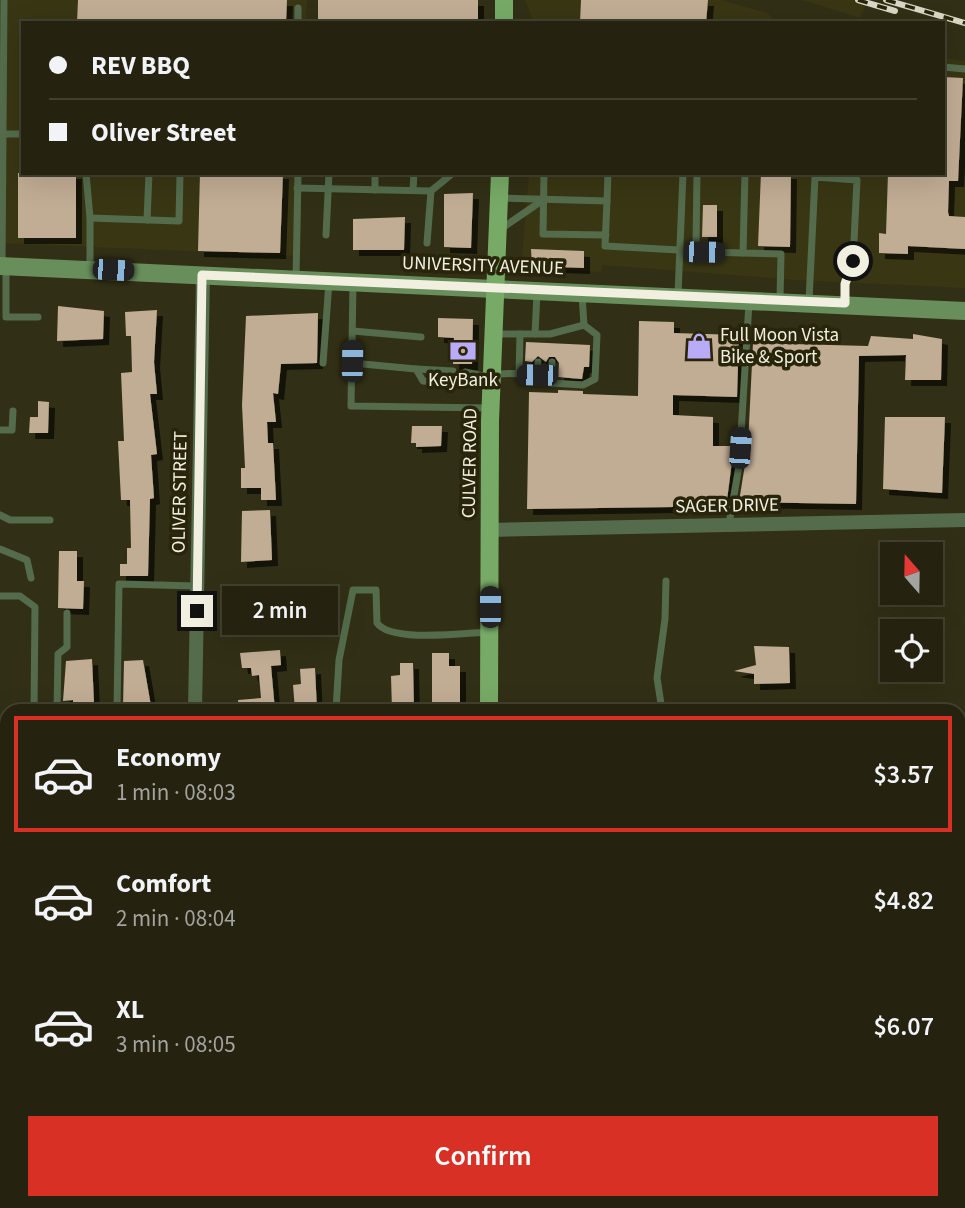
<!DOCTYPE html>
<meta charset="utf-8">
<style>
:root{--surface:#252310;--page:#2d2b19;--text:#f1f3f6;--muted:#a3a49f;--line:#424030;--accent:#d93025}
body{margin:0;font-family:"Source Sans 3",sans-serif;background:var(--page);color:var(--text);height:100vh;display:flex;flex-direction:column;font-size:26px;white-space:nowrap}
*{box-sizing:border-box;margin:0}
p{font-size:23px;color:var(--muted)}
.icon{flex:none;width:38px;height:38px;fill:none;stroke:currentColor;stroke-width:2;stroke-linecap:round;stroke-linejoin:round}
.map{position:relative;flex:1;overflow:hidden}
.panel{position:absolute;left:0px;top:704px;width:966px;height:506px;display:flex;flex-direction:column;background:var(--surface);border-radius:21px 21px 0 0;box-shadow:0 7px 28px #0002,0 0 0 2px var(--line)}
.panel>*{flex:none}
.guide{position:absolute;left:21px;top:21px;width:924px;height:154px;border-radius:0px;box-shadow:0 7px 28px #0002,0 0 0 2px var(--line);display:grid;align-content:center;height:154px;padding:0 28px;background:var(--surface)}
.needle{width:46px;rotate:340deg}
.fabs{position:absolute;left:880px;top:542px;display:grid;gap:14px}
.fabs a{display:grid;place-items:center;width:63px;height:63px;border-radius:0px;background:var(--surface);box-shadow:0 7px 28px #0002,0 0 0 2px var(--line);font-size:35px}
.end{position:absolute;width:32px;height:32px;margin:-16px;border:9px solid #f1f0e0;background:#111;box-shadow:0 0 0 4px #111}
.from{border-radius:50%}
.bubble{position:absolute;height:49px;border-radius:0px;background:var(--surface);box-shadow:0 7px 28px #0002,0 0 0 2px var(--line);font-size:23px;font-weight:600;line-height:49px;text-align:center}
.car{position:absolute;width:21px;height:42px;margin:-21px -10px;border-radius:9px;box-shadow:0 0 5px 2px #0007;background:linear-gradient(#222 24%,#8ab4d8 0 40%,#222 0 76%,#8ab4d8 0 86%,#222 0)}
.guide b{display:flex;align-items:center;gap:24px;height:66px;font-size:26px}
.guide b+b{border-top:2px solid var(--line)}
.guide i{width:18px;height:18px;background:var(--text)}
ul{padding:12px 0 0;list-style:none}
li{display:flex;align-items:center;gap:21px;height:116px;margin:0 14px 10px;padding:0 14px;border:4px solid transparent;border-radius:0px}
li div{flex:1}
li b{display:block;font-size:26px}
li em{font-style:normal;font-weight:600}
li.current{border-color:var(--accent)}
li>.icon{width:63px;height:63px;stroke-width:1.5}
.cta{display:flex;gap:14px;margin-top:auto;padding:14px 28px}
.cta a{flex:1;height:80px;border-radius:0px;background:var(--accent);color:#fff;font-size:28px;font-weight:600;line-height:80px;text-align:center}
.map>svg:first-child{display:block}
.built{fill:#393614}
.building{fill:#c1ac94;filter:url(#shadow)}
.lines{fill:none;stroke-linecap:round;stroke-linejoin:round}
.service{stroke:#546c4c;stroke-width:7}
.minor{stroke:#546c4c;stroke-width:14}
.secondary{stroke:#688f5b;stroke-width:18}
.primary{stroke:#7a6;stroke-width:18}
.rail-casing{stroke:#d9d8c6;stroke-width:6}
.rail{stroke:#28250b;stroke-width:3.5;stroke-dasharray:10;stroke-linecap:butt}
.route{stroke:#f1f0e0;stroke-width:9}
.labels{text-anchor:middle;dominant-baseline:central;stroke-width:7;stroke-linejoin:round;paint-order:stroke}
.street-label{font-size:19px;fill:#f1f0e0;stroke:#28250b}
.poi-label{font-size:19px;fill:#f1f0e0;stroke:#28250b;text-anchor:start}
</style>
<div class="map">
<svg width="965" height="1208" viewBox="0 0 965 1208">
<defs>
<filter id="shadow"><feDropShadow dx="6" dy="6" stdDeviation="0" flood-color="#0009"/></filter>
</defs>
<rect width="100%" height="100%" fill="#312f15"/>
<g class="built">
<polygon points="0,0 307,0 306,23 23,23 23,173 302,173 300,256 0,243"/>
<polygon points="525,0 721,0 767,13 777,23 534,23"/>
<polygon points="802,0 868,0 860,18"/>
<polygon points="943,58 965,61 965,288 796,280 602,265 601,272 521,268 529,173 943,173"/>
</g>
<g class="building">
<polygon points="78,0 287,0 286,23 77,23"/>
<rect x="318" y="0" width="160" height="23"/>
<polygon points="581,0 708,0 706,23 580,23"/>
<polygon points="943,77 963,78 958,181 949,181 948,212 949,216 965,217 965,249 908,246 908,254 879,253 879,233 886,234 888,173 943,173"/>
<rect x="18" y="173" width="58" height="65"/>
<polygon points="200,173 283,173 280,253 198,251"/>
<polygon points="761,173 791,173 790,247 758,246"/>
<polygon points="473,193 471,248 444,247 444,194"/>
<polygon points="703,205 717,205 717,237 702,237"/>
<polygon points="405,217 404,250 353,250 353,219"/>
<polygon points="531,249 584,251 584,268 532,266"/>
<polygon points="58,306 104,311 103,339 57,341"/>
<polygon points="157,310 154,362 157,394 150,394 157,454 151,455 154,498 150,499 148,576 120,576 120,564 127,564 127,548 131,548 130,500 121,500 118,441 124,441 121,373 132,372 131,336 126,336 125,312"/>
<polygon points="318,313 317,363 281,364 278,394 273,393 276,422 267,422 268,443 273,443 276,500 261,500 261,488 241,488 241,468 245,468 242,405 246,316"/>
<polygon points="438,318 473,319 472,364 453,364 454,338 438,337"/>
<polygon points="639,321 674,322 674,333 739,335 737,397 673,395 673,415 713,417 713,446 734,446 727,500 673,502 673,507 527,509 529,392 558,393 558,390 583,391 583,394 638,396"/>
<polygon points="913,334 942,339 941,380 905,380 906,355 859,356 856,504 739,502 748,445 753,343 868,346 871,336 913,339"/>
<polygon points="526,342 590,345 589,367 584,367 582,379 558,377 559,363 555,357 549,357 546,362 538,356 532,362 525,361"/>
<polygon points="38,401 49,402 48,433 29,433 30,417 38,417"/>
<polygon points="885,417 945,417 942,493 883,489"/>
<polygon points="412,426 442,426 441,446 416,447 416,443 411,443"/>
<polygon points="270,510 272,560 241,562 242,511"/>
<polygon points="59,551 77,551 77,581 84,581 83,609 58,608"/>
<polygon points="291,592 292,607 268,608 269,628 244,630 242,595"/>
<polygon points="754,646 789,647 790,683 754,684 754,674 734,671 756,665"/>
<polygon points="280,650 281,665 271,666 275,710 239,710 238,700 261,698 259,675 252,676 251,668 242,668 240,653"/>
<polygon points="432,653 449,653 449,666 460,666 460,710 432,710"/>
<polygon points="92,659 94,703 73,704 73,700 63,701 66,661"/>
<polygon points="143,660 151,706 123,708 124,661"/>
<polygon points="400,663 413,663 414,710 392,710 391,676 400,675"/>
<polygon points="315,668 317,710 295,710 293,685 301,684 300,669"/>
</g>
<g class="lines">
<g class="service">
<polyline points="298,23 298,8"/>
<polyline points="943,67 965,69"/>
<polyline points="4,134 23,134"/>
<polyline points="86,173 90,218 90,269"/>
<polyline points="544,173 543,234 606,235"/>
<polyline points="697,173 696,246 704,252 743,253"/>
<polyline points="745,173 743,253 781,254 780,300"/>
<polyline points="297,188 431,191"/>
<polyline points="375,190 375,173"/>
<polyline points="413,190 414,173"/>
<polyline points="500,198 607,201 605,246 679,250"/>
<polyline points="607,201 608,173"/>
<polyline points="90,218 179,221 180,173"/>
<polyline points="147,220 149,173"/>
<polyline points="498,231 543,200"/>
<polyline points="326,235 329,173"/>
<polyline points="427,243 431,191 453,173"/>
<polyline points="2,265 4,0"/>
<polyline points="6,266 6,317 38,317"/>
<polyline points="296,279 298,173"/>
<polyline points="353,283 351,406 490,408"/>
<polyline points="678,295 683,173"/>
<polyline points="809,301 815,177 857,180 853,262 845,284 845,303"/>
<polyline points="353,331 421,337"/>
<polyline points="495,334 550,334 584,325"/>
<polyline points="535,334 537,293"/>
<polyline points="323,363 329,282"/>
<path d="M352 363 416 369 423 381 475 384C492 368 521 375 543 375L551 383 583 385 595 379 597 335 584 325 582 295"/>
<polyline points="416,369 453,371"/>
<polyline points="465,372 483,376"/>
<polyline points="519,374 520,334"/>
<polyline points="537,375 538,362"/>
<polyline points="551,383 552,362"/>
<polyline points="0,430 12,430 13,411"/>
<polyline points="0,515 10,520 50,520"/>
<polyline points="729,524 739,466 749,303"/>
<polyline points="0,549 27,560 31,578"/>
<polyline points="0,596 20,596 35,607 34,710"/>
<polyline points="57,710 58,654 67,647 67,613"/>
<polyline points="117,710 119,584 197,586"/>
<path d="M336 710 339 660 353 590H376L377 623C391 643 465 633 489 632"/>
<polyline points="662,710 657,678 665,619 666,581"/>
<polyline points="378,1208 378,1202"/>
</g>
<g class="minor">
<polyline points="490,530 965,520"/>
<polyline points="195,710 203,275"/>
<polyline points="959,971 965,853"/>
<polyline points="77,1208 77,1202"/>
<polyline points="259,1208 260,1202"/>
<polyline points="701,1208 701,1202"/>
<polyline points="947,1208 947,1202"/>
</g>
<polyline class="secondary" points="0,266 965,311"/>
<g class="primary">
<polyline points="504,23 504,0"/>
<polyline points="489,710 490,421 500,173"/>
<polyline points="959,758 965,758"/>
<polyline points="0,782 7,782"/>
<polyline points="469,1208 469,1202"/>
</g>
<g class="rail-casing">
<g id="rail">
<polyline points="858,0 895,11"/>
<polyline points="886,0 965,23"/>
</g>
</g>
<use href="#rail" class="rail"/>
</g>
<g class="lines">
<polyline class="route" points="197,611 202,275 845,303 845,284 853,261"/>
</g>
<defs>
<g id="shop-bare" transform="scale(2.1)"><path d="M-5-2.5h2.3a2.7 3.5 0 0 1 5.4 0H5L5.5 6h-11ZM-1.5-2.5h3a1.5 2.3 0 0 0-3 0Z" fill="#b9abf7" stroke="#28250b" stroke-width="2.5" paint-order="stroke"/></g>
<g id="bank-bare" transform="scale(2.1)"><path d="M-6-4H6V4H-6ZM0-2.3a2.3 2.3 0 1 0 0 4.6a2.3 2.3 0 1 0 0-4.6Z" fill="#b9abf7" stroke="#28250b" stroke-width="2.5" paint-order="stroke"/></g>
</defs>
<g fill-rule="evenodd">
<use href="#shop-bare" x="699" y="346"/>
<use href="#bank-bare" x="463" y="351"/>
</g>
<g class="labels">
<g class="street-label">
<text transform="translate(483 266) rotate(2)">UNIVERSITY AVENUE</text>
<text transform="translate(470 463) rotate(-89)">CULVER ROAD</text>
<text transform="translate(180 492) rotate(-89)">OLIVER STREET</text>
<text transform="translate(727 506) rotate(-1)">SAGER DRIVE</text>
</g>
<g class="poi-label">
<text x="720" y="335">Full Moon Vista<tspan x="720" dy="22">Bike &amp; Sport</tspan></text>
<text x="463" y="380" text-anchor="middle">KeyBank</text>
</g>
</g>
</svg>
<div class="fabs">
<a><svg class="needle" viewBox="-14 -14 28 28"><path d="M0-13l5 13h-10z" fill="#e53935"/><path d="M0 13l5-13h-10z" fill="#a3a49f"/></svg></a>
<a><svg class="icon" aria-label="locate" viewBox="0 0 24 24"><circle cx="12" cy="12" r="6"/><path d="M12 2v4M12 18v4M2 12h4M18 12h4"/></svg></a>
</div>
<i class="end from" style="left:853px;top:261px"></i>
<i class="end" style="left:197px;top:611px"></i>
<div class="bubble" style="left:222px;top:586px;width:116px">2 min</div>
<i class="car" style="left:704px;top:252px;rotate:91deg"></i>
<i class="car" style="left:113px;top:270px;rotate:93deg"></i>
<i class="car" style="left:352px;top:361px;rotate:1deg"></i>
<i class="car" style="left:537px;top:375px;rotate:271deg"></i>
<i class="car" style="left:740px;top:448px;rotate:4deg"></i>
<i class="car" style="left:490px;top:607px;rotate:0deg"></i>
<div class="guide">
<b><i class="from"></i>REV BBQ</b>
<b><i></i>Oliver Street</b>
</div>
<section class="panel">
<ul>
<li class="current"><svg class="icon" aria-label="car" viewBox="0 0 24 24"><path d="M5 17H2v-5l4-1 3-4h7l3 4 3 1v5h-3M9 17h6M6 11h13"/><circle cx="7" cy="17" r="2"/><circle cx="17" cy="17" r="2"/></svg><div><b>Economy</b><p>1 min · 08:03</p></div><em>$3.57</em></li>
<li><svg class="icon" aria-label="car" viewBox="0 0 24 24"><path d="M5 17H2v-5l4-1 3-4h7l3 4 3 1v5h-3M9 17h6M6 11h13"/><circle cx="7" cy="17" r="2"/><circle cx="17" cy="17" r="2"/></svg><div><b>Comfort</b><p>2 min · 08:04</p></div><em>$4.82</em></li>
<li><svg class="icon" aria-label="car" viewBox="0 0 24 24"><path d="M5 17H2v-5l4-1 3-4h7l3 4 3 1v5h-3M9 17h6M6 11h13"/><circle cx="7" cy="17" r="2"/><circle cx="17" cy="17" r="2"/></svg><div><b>XL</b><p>3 min · 08:05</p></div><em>$6.07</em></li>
</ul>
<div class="cta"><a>Confirm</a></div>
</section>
</div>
